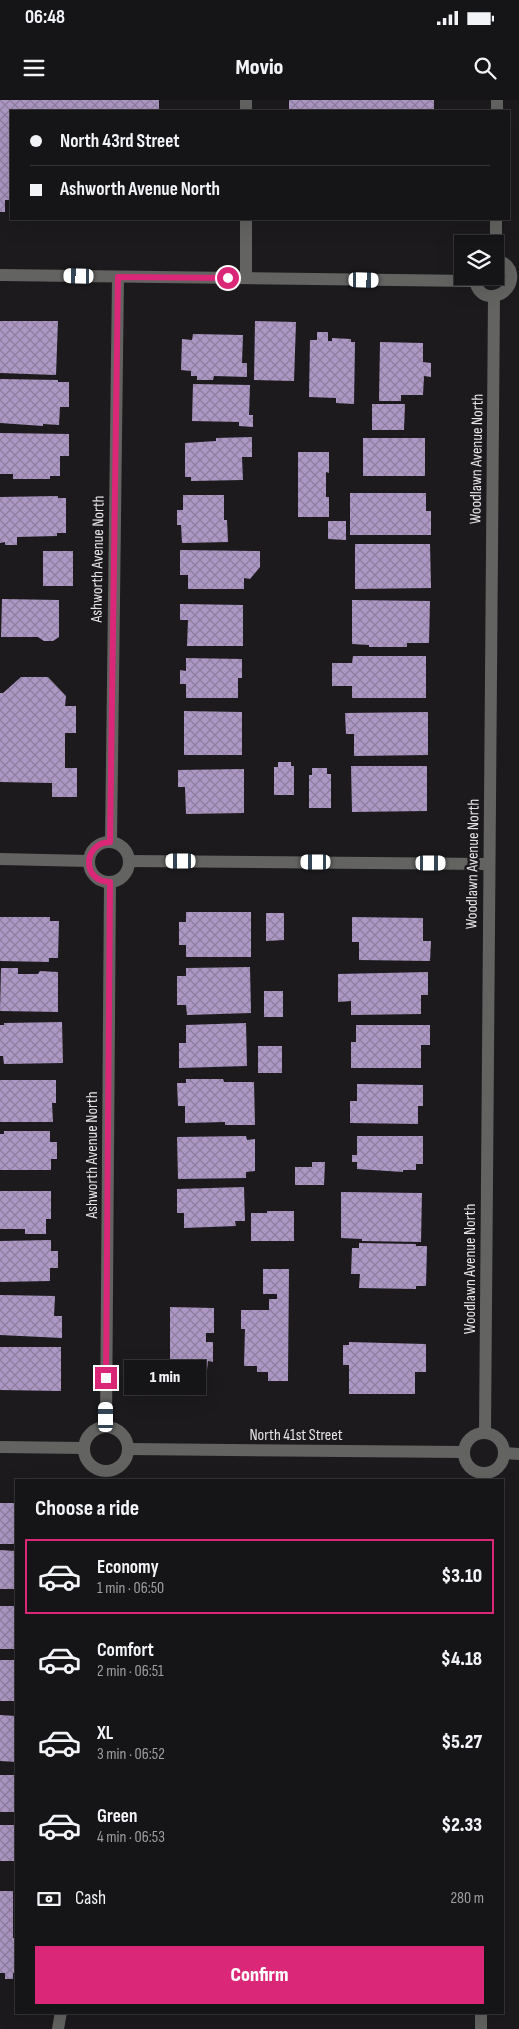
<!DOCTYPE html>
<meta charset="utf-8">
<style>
:root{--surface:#151416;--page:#222123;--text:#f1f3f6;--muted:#9d9ea1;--line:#343335;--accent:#db2777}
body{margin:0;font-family:"Sofia Sans Condensed",sans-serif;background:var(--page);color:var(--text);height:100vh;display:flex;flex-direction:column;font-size:19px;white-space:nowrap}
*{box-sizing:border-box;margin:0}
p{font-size:16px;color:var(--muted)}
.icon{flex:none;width:28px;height:28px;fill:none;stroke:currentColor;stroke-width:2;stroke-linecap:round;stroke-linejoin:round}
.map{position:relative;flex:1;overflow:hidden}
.details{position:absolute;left:15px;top:1379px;width:489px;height:535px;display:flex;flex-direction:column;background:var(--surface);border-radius:0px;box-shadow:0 5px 20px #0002,0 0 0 1px var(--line)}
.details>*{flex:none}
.top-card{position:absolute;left:10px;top:10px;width:500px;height:110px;border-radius:0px;box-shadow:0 5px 20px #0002,0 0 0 1px var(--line);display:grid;align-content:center;height:110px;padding:0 20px;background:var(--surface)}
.buttons{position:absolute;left:454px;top:135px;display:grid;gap:10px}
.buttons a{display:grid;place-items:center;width:50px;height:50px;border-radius:0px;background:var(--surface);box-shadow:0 5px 20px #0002,0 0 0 1px var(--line);font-size:25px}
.end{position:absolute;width:22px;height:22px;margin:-11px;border:6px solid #db2777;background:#fff;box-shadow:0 0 0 2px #fff}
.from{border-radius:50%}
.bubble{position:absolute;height:35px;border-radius:0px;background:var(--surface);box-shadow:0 5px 20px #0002,0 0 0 1px var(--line);font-size:16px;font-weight:800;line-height:35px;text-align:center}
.car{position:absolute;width:15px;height:30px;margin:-15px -8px;border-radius:6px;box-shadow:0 0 4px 1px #0007;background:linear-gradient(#fff 24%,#345 0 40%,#fff 0 76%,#345 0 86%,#fff 0)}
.top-card b{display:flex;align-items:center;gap:18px;height:48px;font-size:19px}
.top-card b+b{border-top:1px solid var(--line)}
.top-card i{width:12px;height:12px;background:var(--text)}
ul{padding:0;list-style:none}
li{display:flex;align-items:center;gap:15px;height:75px;margin:0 10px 8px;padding:0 10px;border:2px solid transparent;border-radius:0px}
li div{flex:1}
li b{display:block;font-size:19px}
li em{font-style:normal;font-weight:800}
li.current{border-color:var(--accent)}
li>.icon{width:45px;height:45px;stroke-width:1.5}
h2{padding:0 20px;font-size:22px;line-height:60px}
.pay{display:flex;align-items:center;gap:12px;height:55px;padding:0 20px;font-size:19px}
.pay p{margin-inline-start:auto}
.button{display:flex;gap:10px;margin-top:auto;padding:10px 20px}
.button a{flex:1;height:58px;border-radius:0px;background:var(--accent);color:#fff;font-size:20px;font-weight:800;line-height:58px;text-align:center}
.status{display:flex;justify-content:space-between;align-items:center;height:35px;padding:0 25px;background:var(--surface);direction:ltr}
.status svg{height:14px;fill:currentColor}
header{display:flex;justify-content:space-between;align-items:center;height:65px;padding:0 20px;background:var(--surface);font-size:22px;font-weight:800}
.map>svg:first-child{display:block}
.building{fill:url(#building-cross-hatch)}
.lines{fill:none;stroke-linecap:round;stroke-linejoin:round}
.lane{stroke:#636361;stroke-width:12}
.street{stroke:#636361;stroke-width:12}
.route{stroke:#db2777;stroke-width:6}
.labels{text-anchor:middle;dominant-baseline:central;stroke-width:5;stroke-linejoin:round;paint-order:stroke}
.street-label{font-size:16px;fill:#e5e4e7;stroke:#1c1a1d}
</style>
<div class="status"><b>06:48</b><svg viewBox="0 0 49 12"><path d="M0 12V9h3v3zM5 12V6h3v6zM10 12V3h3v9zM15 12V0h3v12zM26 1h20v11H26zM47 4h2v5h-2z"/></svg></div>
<header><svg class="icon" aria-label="menu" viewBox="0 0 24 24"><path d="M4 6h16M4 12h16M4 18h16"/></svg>Movio<svg class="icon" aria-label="search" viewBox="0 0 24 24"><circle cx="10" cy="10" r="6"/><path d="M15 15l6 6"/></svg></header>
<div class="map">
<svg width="519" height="1929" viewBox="0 0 519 1929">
<defs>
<pattern id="building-cross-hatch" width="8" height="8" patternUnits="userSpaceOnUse" patternTransform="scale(1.25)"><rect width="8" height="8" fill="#ad97c4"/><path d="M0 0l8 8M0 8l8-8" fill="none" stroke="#8e7e9e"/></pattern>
</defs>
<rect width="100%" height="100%" fill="#1c1a1d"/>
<g class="building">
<polygon points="0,0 159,0 159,11 11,11 11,100 5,100 5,112 0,112"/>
<rect x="289" y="0" width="145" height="11"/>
<polygon points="0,221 58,221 56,275 0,273"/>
<polygon points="255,221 296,222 294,281 254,280"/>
<polygon points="317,232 328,232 328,241 332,241 332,238 351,239 351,242 355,242 354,304 336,303 336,298 309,297 310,240 317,240"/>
<polygon points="193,234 243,235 242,263 247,263 247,277 214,276 213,280 197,280 197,276 191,276 191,271 181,270 182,239 192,240"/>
<polygon points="380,242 423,243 423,262 431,263 431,277 424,276 423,295 401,295 401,301 379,301"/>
<polygon points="0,279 58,280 58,282 69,282 69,307 60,307 59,325 43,324 43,326 0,323"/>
<polygon points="193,284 250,285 249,315 253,315 253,327 239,326 239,322 192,321"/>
<polygon points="372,304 405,304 404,330 372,330"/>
<polygon points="0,333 69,334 69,356 60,356 60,376 50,376 50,379 13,379 13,374 0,374"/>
<polygon points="252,337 252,357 242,357 243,380 191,381 191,377 185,377 185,343 216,341 216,338"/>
<rect x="363" y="338" width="62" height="38"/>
<polygon points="298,352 329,352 329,373 326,372 326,397 329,397 329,417 298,417"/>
<polygon points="350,393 426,393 426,411 431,411 431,435 350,435"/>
<polygon points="183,395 224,395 224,420 227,420 228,442 182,443 181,425 177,425 177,410 183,410"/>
<polygon points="58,396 58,398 66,398 66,433 57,433 57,436 17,437 17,445 5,445 5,442 0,443 0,397"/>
<polygon points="328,421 346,421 346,440 328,439"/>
<polygon points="355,444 430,444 431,488 355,489"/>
<polygon points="180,450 260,451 260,467 250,479 244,478 244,489 188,489 188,475 180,475"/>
<rect x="43" y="451" width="30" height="35"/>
<polygon points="2,499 59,500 59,537 53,541 44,541 38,537 1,537"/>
<polygon points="352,500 430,501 429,543 407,543 407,547 369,547 369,545 352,544"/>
<polygon points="180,504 243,505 243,546 187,546 188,520 180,520"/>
<polygon points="353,556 426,556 426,598 352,598 352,586 332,586 332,563 352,563"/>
<polygon points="186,558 242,559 242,578 238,578 238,598 186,598 186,584 180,584 180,570 186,571"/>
<polygon points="21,577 48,577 66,596 65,606 76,606 76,633 65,633 65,668 77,668 77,697 52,697 52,683 0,682 0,593 3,593"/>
<polygon points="184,611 242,612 242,655 184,655"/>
<polygon points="428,612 428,655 354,656 354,634 346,634 345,613"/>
<polygon points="278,662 291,662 291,666 294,666 294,695 274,695 274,667 278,667"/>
<polygon points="351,666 427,666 427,711 352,712"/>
<polygon points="312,668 327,668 327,674 331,674 331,708 309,708 309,675 312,675"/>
<polygon points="244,669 244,713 186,714 185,687 178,687 178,670"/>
<polygon points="186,812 251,812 251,857 186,857 186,845 179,845 179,822 186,822"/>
<polygon points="266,813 284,813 284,840 266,841"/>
<polygon points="0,817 50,817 50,821 59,821 58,858 49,858 49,862 0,861"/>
<polygon points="352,817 423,818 423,841 431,841 430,861 359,860 359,842 352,842"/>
<polygon points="250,867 251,913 187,915 186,905 177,905 177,876 186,876 186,868"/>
<polygon points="1,868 18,868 18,874 38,874 40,871 58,872 58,912 0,911"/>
<polygon points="428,872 428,895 421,895 421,914 351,915 351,901 338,902 338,874"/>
<rect x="264" y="891" width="19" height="26"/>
<polygon points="62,922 63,963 4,964 3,956 0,956 0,925 4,925 4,923"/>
<polygon points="246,923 247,966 179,968 179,943 186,943 186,925"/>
<polygon points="356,925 430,925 430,945 421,945 421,968 351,968 351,942 356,942"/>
<rect x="258" y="946" width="24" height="27"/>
<polygon points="186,979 223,979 224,982 254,982 255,1025 225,1025 225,1022 185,1023 185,1006 178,1006 177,983 186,983"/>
<polygon points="0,980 56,980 56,1003 52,1003 53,1022 0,1022"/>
<polygon points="357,984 423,985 423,1006 418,1006 418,1024 350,1023 350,1001 357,1001"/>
<polygon points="4,1031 50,1031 50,1042 57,1042 57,1059 51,1059 51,1070 0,1070 0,1034 4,1034"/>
<polygon points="246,1036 247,1040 255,1039 255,1071 246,1072 246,1078 178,1079 177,1037"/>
<polygon points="357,1036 423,1036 423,1064 416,1064 416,1070 403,1070 403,1072 357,1069 357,1062 352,1062 352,1055 357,1055"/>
<polygon points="312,1062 325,1062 324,1085 295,1085 295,1067 312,1067"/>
<polygon points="244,1087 245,1121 235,1121 236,1126 184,1128 184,1113 177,1113 177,1089"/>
<polygon points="0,1091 51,1091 51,1119 46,1119 46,1134 25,1134 25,1129 0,1129"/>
<polygon points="341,1092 422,1093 421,1142 362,1141 362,1139 341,1138"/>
<polygon points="267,1111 294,1111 294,1141 251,1141 251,1113 267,1113"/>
<polygon points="51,1140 51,1151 58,1151 58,1168 50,1168 50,1181 0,1182 0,1141"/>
<polygon points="359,1143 416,1144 416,1146 427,1146 426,1186 416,1186 416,1189 359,1188 360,1174 351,1174 352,1148 359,1148"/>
<polygon points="263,1169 289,1169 288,1281 268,1281 268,1272 257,1272 257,1266 244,1266 245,1229 241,1229 241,1210 269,1210 269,1199 277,1199 277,1194 263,1194"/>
<polygon points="0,1195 55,1196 54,1216 62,1216 62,1238 0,1235"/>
<polygon points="170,1207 214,1208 214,1233 206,1233 206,1242 213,1242 213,1262 208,1261 206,1279 170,1278"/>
<polygon points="349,1242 426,1244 426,1272 415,1272 415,1294 349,1294 349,1265 343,1265 343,1245 349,1245"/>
<polygon points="0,1247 61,1247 61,1291 0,1290"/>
<rect x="0" y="1403" width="16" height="41"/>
<polygon points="0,1450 16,1451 16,1489 0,1489"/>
<rect x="0" y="1506" width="16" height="43"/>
<rect x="0" y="1560" width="16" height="41"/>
<polygon points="0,1615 16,1616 16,1662 0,1661"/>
<rect x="0" y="1675" width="16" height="37"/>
<rect x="0" y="1725" width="16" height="36"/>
<polygon points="0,1791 13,1791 13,1838 16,1838 16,1873 13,1873 13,1879 5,1879 5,1873 0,1873"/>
</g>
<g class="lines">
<g class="lane">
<polyline points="246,0 246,11"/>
<polyline points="246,119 246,178"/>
</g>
<g class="street">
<polyline points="497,11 497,0"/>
<polyline points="496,160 496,119"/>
<polyline points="0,175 475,181"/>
<path d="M475 176C475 210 519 196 510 170 507 164 502 161 495 160"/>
<circle cx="109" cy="762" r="20"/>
<polyline points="111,742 118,177"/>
<polyline points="0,759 89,761"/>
<polyline points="129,761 488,764"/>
<circle cx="106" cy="1349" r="22"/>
<polyline points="106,1327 110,782"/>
<circle cx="484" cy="1353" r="20"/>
<polyline points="485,1333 494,196"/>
<polyline points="0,1347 84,1348"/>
<polyline points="128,1349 463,1352"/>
<polyline points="504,1353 519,1354"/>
<polyline points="481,1912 481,1929"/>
<polyline points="58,1929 61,1912"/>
</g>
</g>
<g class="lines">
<path class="route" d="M106 1278 110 782C82 782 82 743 110 742L118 177 228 178"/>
</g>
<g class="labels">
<g class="street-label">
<text transform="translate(477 359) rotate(-89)">Woodlawn Avenue North</text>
<text transform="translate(98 459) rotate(-89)">Ashworth Avenue North</text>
<text transform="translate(473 764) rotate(-89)">Woodlawn Avenue North</text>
<text transform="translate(92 1055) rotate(-90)">Ashworth Avenue North</text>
<text transform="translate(470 1169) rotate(-90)">Woodlawn Avenue North</text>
<text x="296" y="1335">North 41st Street</text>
</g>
</g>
</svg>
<div class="buttons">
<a><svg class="icon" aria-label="layers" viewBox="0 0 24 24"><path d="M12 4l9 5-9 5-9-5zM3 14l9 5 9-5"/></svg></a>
</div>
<i class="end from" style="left:228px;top:178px"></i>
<i class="end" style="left:106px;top:1278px"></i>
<div class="bubble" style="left:124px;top:1260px;width:82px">1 min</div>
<i class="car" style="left:79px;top:176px;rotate:271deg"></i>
<i class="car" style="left:364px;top:180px;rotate:91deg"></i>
<i class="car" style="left:181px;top:761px;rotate:270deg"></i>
<i class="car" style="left:316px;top:762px;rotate:270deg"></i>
<i class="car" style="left:431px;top:763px;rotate:90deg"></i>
<i class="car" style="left:106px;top:1317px;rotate:0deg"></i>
<div class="top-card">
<b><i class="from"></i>North 43rd Street</b>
<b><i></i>Ashworth Avenue North</b>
</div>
<section class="details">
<h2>Choose a ride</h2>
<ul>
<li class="current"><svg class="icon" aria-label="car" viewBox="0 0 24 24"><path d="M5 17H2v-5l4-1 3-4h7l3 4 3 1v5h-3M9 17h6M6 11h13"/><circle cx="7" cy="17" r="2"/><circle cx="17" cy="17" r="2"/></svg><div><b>Economy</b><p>1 min · 06:50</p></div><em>$3.10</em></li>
<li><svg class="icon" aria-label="car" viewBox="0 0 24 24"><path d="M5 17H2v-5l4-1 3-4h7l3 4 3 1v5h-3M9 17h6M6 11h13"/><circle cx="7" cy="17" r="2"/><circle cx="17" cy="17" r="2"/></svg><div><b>Comfort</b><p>2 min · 06:51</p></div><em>$4.18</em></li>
<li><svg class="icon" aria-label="car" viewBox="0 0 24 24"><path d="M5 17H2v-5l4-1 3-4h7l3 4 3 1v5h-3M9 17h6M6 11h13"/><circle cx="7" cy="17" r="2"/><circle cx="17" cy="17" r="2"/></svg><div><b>XL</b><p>3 min · 06:52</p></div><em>$5.27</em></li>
<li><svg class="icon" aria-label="car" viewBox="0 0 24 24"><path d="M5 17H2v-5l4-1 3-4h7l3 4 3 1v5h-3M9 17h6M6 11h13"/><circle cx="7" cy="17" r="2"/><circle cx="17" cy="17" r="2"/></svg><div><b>Green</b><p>4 min · 06:53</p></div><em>$2.33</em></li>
</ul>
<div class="pay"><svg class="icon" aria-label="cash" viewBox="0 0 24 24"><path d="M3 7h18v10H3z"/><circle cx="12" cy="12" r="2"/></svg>Cash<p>280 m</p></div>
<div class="button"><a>Confirm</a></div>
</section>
</div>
